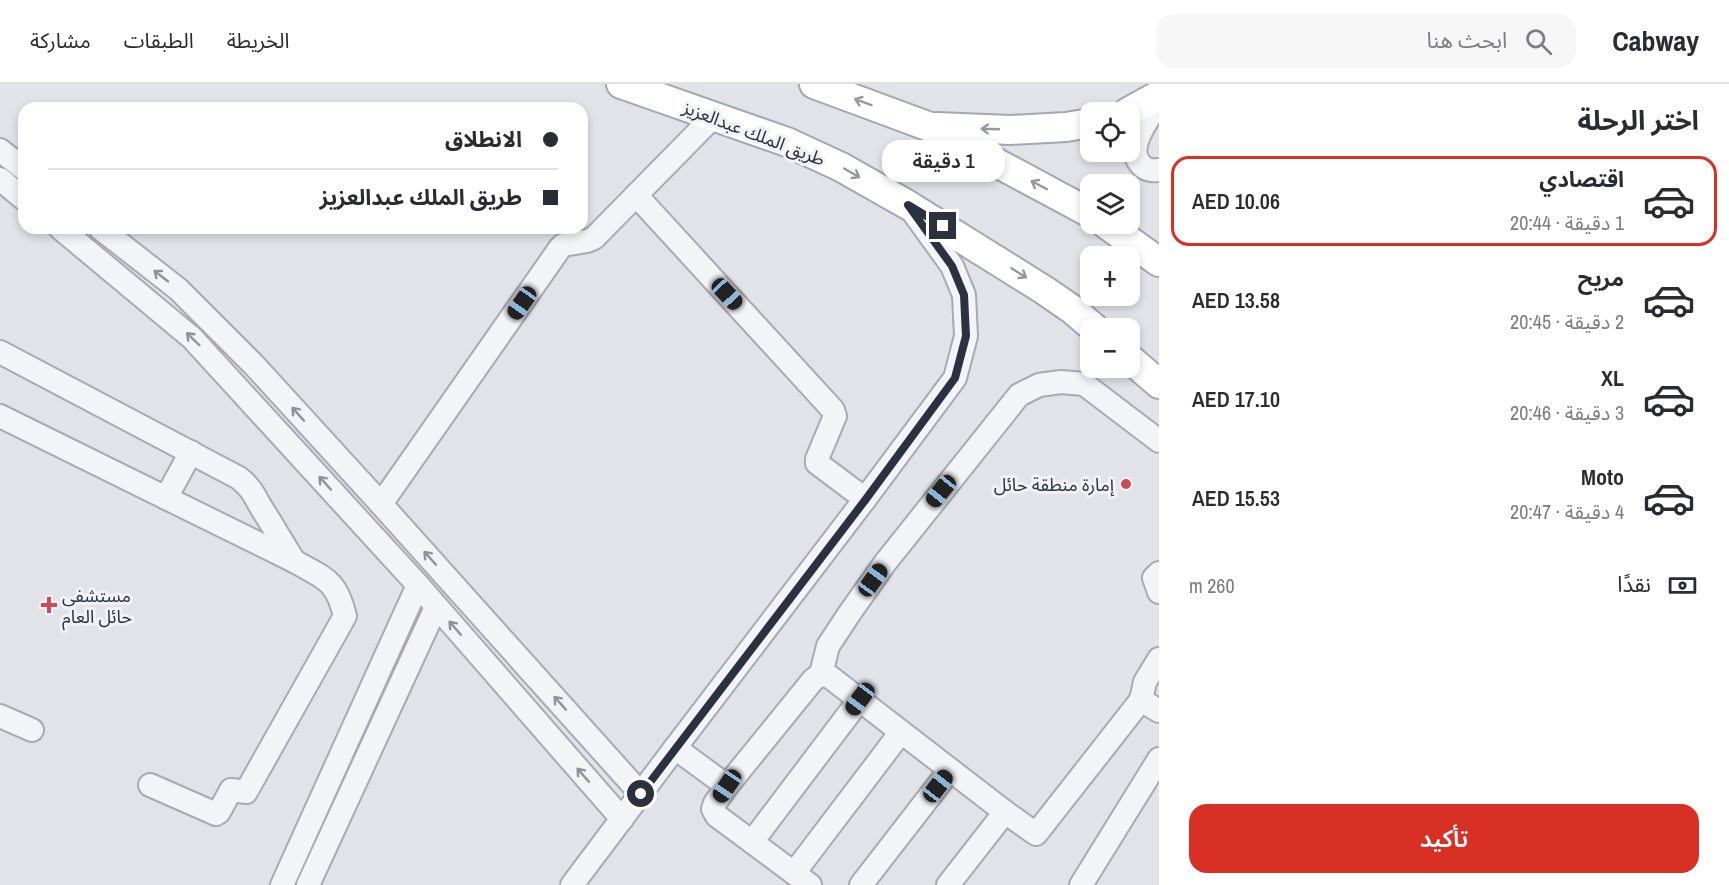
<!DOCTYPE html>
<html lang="ar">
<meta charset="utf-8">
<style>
:root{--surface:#fff;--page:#f7f7f7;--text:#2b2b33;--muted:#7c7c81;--line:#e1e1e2;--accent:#d93025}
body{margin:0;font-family:"Archivo Narrow","Noto Sans Arabic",sans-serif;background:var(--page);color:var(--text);direction:rtl;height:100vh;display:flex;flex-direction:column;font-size:22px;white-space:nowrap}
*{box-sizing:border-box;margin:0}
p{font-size:20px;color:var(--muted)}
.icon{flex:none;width:33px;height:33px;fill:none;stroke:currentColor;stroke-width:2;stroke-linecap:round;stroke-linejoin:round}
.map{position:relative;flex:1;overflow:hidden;direction:ltr}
.panel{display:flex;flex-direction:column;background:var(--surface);width:570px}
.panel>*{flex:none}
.guide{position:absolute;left:18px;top:18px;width:570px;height:132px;border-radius:18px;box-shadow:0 3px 9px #0003;direction:rtl;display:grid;align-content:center;height:132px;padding:0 30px;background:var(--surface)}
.buttons{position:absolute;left:1080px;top:18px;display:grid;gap:12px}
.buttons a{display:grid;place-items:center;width:60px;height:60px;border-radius:12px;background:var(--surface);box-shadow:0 3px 9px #0003;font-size:30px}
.end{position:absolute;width:27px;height:27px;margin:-14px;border:8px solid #2a313f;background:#fff;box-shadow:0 0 0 3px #fff}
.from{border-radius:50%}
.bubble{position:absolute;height:42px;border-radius:18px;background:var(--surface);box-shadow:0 3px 9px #0003;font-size:20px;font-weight:600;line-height:42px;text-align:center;direction:rtl}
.car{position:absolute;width:18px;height:36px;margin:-18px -9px;border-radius:8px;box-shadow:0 0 4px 2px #0007;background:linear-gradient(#222 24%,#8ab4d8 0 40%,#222 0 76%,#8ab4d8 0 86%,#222 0)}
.guide b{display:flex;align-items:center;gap:21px;height:57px;font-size:22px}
.guide b+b{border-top:2px solid var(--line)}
.guide i{width:15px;height:15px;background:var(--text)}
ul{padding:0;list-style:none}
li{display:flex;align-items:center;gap:18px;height:90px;margin:0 12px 9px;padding:0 18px;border:3px solid transparent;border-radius:18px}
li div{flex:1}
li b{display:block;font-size:22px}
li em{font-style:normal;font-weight:600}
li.active{border-color:var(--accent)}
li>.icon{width:54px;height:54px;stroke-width:1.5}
h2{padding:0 30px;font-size:27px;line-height:72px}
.pay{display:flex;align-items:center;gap:15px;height:66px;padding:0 30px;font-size:22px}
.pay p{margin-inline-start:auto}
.action{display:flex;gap:12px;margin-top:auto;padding:12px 30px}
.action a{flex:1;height:69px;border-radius:18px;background:var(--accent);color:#fff;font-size:24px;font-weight:600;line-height:69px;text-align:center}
header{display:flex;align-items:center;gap:36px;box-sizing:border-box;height:84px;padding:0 30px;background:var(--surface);border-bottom:2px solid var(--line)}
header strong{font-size:28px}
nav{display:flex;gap:33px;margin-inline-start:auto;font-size:21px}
.search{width:420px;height:54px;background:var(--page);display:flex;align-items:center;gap:15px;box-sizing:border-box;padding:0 21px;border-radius:18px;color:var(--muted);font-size:22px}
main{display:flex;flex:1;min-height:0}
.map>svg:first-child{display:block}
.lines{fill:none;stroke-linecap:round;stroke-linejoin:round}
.minor-casing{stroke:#a6aab3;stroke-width:26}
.major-casing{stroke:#a1a7b3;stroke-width:32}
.minor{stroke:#f3f4f7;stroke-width:22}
.major{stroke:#fff;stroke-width:28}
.oneway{stroke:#94989f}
.oneway2{stroke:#8e929b}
.route{stroke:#2a313f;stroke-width:8}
.poi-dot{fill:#c54e5a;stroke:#f0f2f6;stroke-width:2}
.labels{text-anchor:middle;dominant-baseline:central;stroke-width:6;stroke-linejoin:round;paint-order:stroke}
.street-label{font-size:18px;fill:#2a313f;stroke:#f0f2f6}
.poi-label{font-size:18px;fill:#2a313f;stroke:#f0f2f6;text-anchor:end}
</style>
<header>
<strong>Cabway</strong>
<div class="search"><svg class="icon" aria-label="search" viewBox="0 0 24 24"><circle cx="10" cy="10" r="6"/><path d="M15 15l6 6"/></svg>ابحث هنا</div>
<nav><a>الخريطة</a><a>الطبقات</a><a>مشاركة</a></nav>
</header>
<main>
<section class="panel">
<h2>اختر الرحلة</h2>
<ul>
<li class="active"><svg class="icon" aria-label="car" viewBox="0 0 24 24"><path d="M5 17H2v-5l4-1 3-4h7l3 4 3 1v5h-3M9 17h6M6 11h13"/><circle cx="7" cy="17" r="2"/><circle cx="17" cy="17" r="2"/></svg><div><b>اقتصادي</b><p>1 دقيقة · 20:44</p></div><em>AED 10.06</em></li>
<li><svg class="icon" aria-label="car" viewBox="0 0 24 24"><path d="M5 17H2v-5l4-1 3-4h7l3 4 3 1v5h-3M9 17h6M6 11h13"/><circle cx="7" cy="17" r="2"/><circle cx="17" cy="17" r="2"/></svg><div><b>مريح</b><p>2 دقيقة · 20:45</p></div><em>AED 13.58</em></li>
<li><svg class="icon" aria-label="car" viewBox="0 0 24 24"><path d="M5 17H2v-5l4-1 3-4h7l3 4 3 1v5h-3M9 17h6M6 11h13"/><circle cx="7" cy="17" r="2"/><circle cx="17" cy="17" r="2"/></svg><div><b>XL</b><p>3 دقيقة · 20:46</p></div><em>AED 17.10</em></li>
<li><svg class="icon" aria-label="car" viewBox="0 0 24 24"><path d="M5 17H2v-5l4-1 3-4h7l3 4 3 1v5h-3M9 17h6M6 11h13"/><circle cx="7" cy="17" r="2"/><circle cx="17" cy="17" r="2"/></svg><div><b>Moto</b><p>4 دقيقة · 20:47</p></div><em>AED 15.53</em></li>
</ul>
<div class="pay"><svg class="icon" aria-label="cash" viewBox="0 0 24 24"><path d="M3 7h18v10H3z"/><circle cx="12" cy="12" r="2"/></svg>نقدًا<p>260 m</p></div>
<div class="action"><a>تأكيد</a></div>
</section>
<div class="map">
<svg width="1159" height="801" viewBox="0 0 1159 801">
<rect width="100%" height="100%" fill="#e1e3e9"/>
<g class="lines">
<g class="minor-casing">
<g id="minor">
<path d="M1159 19C1149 33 1127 62 1139 78 1144 86 1151 87 1159 86"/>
<polyline points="0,66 24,85"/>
<polyline points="0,95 24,115"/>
<polyline points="636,111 833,326 835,332 817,375 817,379 865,415"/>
<polyline points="60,144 192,254 418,501 622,735"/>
<polyline points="100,144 178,205 254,281 381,420 641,710"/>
<path d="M0 268 239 394C253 405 255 414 264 428 274 444 284 461 294 477"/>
<path d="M0 332 294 477C325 495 336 495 345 532L246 708 231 706 219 728 216 730 150 701"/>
<polyline points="166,414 191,368"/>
<polyline points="381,420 560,164 563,161 587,157 594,154 714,32"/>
<polyline points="1159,489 1154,494 1159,508"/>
<polyline points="821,590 828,562 849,530 885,479 1019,311 1039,301 1061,298 1084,300 1159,357"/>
<polyline points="1141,616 1145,598 1159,575"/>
<polyline points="0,632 32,646"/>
<polyline points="675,664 727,702 715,719 713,725 717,732 810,801"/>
<polyline points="727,702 813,596 821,590 830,593 1005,728"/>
<polyline points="752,758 860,615"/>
<polyline points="794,789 901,648"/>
<polyline points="282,801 418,501"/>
<polyline points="308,801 436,523"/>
<polyline points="572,801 675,664 865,415 955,294 966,252 964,211 952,182 913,128"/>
<polyline points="861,801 950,686"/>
<polyline points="948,801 1005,728 1036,750 1141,616 1159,627"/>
<polyline points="1081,801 1159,675"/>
</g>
</g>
<g class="major-casing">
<g id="major">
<polyline points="621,0 787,58 841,83 908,121 1044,206 1073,226 1094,244"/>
<polyline points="814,0 930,43 1090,129"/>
<polyline points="1128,28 1159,11"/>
<polyline points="937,43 1010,46 1066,43 1090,39"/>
<polyline points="1106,140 1159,178"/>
<polyline points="1130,275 1159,300"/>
</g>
</g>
<use href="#minor" class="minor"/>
<use href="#major" class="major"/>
</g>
<defs><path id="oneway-shaft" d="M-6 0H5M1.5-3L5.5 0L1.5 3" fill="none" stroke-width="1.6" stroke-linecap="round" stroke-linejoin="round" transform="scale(1.5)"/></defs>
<g class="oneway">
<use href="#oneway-shaft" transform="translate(863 18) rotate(-160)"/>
<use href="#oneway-shaft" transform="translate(990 45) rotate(-178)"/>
<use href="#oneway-shaft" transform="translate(852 89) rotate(30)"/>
<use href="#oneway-shaft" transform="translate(1039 101) rotate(-152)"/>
<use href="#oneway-shaft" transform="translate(1019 189) rotate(32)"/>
</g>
<g class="oneway2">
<use href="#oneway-shaft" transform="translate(161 192) rotate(-142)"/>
<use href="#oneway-shaft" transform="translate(193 255) rotate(-136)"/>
<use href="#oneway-shaft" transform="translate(298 330) rotate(-132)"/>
<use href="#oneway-shaft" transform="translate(325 399) rotate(-132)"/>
<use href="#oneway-shaft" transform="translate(430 474) rotate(-132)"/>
<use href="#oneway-shaft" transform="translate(455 544) rotate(-131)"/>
<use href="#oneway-shaft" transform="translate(560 619) rotate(-132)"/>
<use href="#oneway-shaft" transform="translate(583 691) rotate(-131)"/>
</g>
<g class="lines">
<polyline class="route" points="641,710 866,415 955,294 966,252 964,211 952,182 908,121 943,142"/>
</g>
<g class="poi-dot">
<circle cx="1126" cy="400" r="6"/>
<path d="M46 512h6v6h6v6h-6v6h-6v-6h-6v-6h6z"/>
</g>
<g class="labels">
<g class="street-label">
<text transform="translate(754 49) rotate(21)">طريق الملك عبدالعزيز</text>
</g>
<g class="poi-label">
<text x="1114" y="400">إمارة منطقة حائل</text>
<text x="62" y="511" text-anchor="start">مستشفى<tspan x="62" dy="21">حائل العام</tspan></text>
</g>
</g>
</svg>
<div class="buttons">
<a><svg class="icon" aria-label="locate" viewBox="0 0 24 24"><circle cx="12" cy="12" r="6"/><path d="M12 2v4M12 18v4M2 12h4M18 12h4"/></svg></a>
<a><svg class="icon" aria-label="layers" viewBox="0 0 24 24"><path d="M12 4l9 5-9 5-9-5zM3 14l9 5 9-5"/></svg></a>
<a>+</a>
<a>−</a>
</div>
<i class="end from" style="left:641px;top:710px"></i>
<i class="end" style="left:943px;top:142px"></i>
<div class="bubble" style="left:882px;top:56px;width:123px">1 دقيقة</div>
<i class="car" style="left:727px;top:210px;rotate:137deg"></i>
<i class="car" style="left:522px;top:219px;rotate:215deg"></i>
<i class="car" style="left:941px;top:407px;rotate:219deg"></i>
<i class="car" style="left:873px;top:496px;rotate:36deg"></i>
<i class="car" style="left:860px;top:615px;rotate:217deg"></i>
<i class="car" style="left:727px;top:702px;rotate:214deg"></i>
<i class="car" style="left:938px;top:702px;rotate:38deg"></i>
<div class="guide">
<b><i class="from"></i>الانطلاق</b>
<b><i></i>طريق الملك عبدالعزيز</b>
</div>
</div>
</main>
